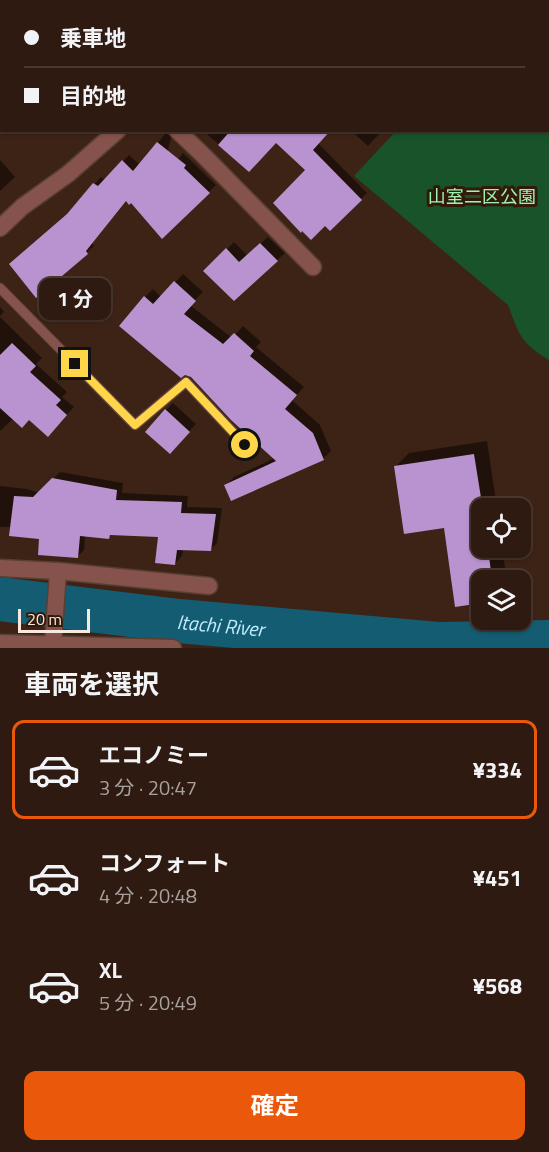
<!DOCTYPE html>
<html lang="ja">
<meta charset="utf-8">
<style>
:root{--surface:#2e1a10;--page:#3a271e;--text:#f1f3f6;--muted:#a7a19f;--line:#493830;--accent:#ea580c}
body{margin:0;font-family:"Titillium Web","Noto Sans JP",sans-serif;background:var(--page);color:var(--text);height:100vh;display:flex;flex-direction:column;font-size:22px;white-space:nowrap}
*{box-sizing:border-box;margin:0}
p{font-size:20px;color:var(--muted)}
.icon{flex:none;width:33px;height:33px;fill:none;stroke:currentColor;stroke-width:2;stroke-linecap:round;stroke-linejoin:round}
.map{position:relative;height:648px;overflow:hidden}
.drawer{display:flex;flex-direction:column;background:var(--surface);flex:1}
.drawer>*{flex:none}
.banner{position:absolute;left:0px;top:0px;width:549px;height:132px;box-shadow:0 2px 4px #0004,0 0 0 2px var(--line);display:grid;align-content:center;height:132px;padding:0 24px;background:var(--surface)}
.tools{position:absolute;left:471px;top:498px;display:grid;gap:12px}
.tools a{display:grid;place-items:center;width:60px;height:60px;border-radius:12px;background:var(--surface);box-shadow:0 2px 4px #0004,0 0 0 2px var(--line);font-size:30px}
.scale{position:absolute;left:18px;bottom:15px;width:72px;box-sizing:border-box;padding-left:6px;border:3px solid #f9e8de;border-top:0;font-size:16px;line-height:21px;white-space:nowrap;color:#f9e8de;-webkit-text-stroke:4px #321a0b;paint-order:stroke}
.end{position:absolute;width:27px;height:27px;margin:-14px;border:8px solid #ffd54a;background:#111;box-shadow:0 0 0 3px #111}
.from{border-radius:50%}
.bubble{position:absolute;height:42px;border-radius:12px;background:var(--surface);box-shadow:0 2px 4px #0004,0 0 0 2px var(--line);font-size:20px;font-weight:700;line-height:42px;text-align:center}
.banner b{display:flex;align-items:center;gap:21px;height:57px;font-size:22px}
.banner b+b{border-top:2px solid var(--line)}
.banner i{width:15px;height:15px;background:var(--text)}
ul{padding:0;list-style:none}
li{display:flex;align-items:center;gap:18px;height:99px;margin:0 12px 9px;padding:0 12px;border:3px solid transparent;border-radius:12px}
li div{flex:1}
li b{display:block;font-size:22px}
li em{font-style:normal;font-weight:700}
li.current{border-color:var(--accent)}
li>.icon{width:54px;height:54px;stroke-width:1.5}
h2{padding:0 24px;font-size:27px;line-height:72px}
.action{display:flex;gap:12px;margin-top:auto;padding:12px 24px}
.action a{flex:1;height:69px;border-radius:12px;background:var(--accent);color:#fff;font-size:24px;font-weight:700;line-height:69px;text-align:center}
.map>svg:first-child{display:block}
.green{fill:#19532a}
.shadow{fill:#0007}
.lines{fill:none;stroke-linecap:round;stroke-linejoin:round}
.river{stroke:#135c72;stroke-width:44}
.building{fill:#b893cf}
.service-casing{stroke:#573f31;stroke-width:11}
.minor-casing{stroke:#573f31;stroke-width:19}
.service{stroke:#85524c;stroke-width:9}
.minor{stroke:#85524c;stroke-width:16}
.route{stroke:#ffd54a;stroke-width:8}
.labels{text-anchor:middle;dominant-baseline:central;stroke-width:6;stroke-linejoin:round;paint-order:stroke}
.park-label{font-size:18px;fill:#9df3af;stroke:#321a0b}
.water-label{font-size:20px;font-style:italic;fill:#c1ecfd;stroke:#321a0b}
</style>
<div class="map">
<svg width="549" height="648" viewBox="0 0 549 648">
<rect width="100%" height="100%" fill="#3d2315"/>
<g class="green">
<polygon points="0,0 113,0 114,1 2,2 0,24"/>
<path d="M516 0H549V360C521 343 519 335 508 305L354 176 396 131 548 130V2L515 1Z"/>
</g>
<g class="shadow">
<polygon points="149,0 206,0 148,2"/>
<polygon points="213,0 248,0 247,2"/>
<polygon points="298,0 357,0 297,2"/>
<polygon points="464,0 502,0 463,2"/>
<polygon points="168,130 173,130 160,182 183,153 216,185 162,237 131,201 126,200 92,243 94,246 36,296 71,211 101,177 105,180 129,155 140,165"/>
<polygon points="202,130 310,130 318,143 367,193 330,229 307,169 276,141 249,170"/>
<polygon points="350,130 383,130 368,146"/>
<polygon points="0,160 15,177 0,191"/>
<polygon points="268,237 285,253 234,299 205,271 234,242 247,255"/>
<polygon points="183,274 203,292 190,305 232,338 243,326 261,342 256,347 304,387 292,400 320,425 331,451 323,459 226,485 234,477 275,458 145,297 153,289 161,297"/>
<polygon points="0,307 4,312 0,316"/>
<polygon points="0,317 42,358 36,364 67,392 62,397 74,407 55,427 29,419 14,418 0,431"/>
<polygon points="173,403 196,424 170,452 166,410"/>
<polygon points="487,441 497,508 482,508 482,548 502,548 507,580 482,580 445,526 396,466 409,453"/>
<polygon points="60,472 123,483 122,493 188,496 187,507 222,508 217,543 210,550 183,549 182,556 175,563 160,536 113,533 109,537 85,535 84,550 77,557 41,538 11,527 0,527 0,486 27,489 39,493"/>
</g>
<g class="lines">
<path class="river" id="s1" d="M0 599 179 621 438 644 549 642"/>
</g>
<g class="building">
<polygon points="231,130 331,130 313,150 362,200 330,231 325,226 311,240 302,231 301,233 273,203 305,170 276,143 249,172 218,145"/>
<polygon points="157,142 186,165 184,168 210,193 162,239 131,203 129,205 126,201 86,251 88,254 36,298 9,264 67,214 93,183 98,186 122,160 133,171"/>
<polygon points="260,243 278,261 234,301 203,271 226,248 239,262"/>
<polygon points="174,281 196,301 184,314 223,344 234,333 254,351 250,356 297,395 285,409 313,433 324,460 231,501 224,485 276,461 231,420 191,377 185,375 181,378 119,326 144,296 153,304"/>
<polygon points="12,343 36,366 30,372 61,400 56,405 67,415 48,437 29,420 22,428 0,408 0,355"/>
<polygon points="165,409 190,432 170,454 145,432"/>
<polygon points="474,454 482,504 482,548 488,548 492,580 482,580 482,603 455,607 444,528 404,534 394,466"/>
<polygon points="52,478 117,490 116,500 182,502 181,513 216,514 211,551 177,550 175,565 155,563 158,537 110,535 109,539 80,536 78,558 38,555 39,539 9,536 14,496 33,497"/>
</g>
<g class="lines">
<g class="service-casing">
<polyline id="service" points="0,288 135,425 186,382 245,445"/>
</g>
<g class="minor-casing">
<g id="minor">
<polyline points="271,2 272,0"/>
<polyline points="177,130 205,157 313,267"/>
<polyline points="0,228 22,207 68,174 118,130"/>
<polyline points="0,568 58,571 209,586"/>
<polyline points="0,643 173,648"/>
<polyline points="53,644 58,571"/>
</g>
</g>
<use href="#service" class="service"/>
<use href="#minor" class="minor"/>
</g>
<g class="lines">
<polyline class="route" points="75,364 135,425 186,382 245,445"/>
</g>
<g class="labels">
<g class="park-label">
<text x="482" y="196">山室二区公園</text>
</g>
<g class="water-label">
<text stroke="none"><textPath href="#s1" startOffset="222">Itachi River</textPath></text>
</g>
</g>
</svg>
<div class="tools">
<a><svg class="icon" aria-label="locate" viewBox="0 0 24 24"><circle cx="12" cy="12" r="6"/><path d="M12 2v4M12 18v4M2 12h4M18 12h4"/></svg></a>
<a><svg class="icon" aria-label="layers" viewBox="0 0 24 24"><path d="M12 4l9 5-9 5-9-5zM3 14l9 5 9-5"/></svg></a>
</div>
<div class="scale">20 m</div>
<i class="end from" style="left:245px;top:445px"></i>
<i class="end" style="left:75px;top:364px"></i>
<div class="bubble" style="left:39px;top:278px;width:72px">1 分</div>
<div class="banner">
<b><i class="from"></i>乗車地</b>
<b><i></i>目的地</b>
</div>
</div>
<section class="drawer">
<h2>車両を選択</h2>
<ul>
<li class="current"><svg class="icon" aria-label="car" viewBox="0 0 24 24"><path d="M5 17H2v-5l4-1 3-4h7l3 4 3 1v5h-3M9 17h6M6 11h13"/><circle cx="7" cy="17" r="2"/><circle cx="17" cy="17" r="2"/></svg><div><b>エコノミー</b><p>3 分 · 20:47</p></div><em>¥334</em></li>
<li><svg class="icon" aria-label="car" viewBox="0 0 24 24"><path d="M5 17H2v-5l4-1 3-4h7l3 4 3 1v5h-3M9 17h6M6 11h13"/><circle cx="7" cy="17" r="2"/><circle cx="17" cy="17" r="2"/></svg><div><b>コンフォート</b><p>4 分 · 20:48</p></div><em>¥451</em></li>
<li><svg class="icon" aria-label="car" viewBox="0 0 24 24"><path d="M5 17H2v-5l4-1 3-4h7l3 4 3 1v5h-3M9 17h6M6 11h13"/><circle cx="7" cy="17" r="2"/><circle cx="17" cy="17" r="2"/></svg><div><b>XL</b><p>5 分 · 20:49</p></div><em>¥568</em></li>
</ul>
<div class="action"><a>確定</a></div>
</section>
